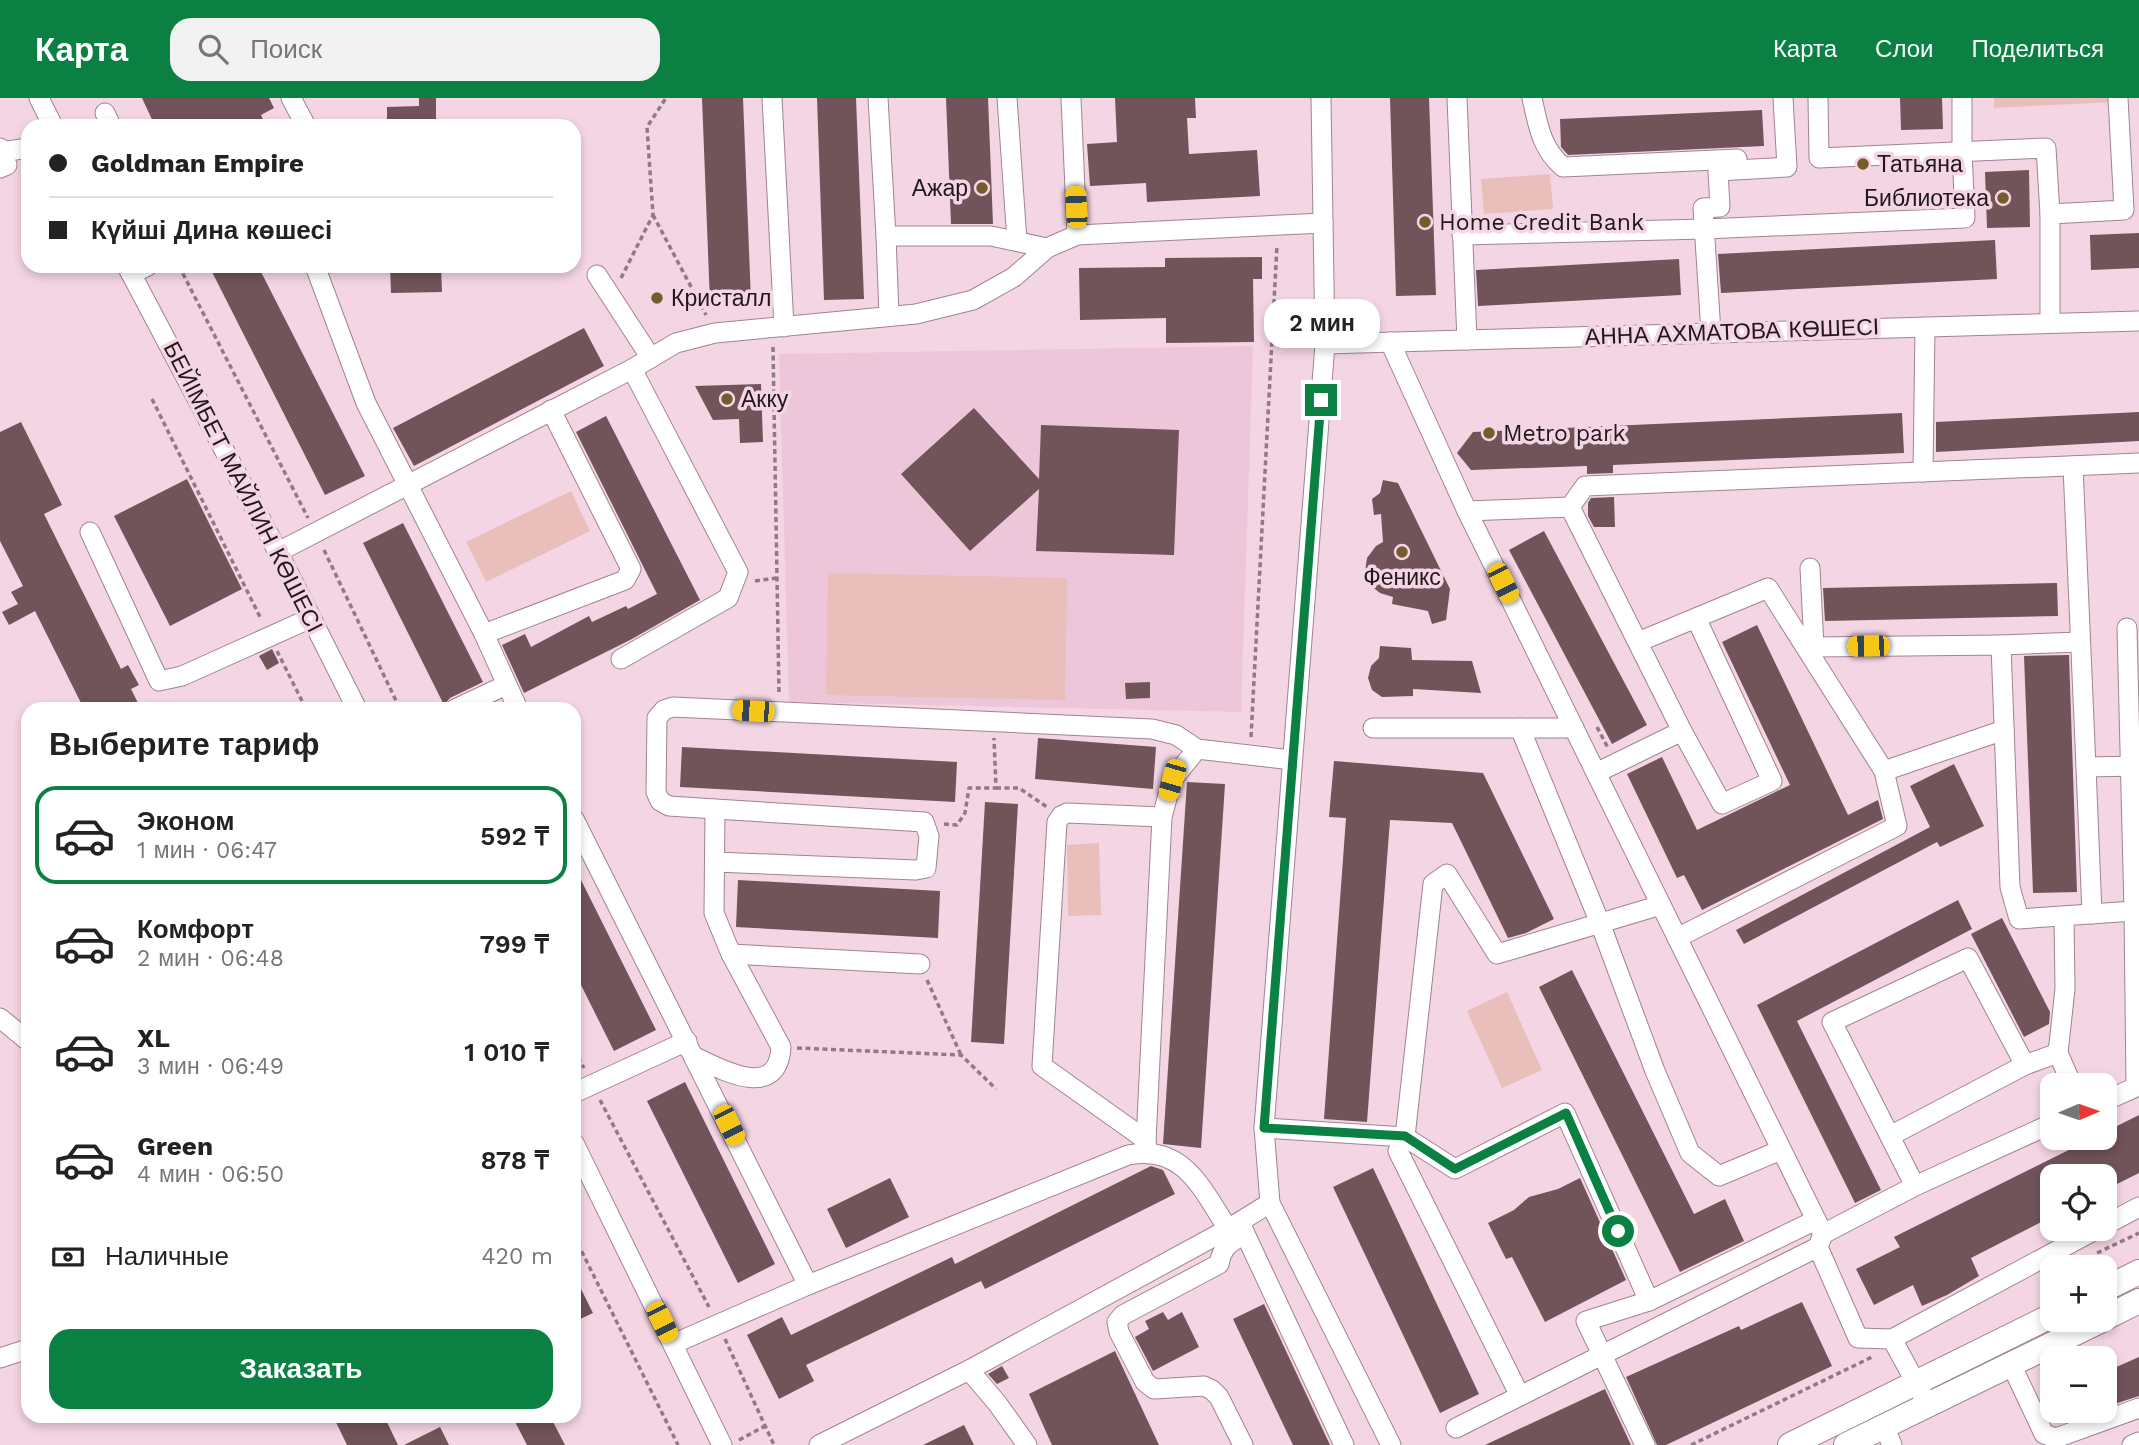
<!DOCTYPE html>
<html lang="ru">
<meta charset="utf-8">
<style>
:root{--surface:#fff;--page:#f2f2f2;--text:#222;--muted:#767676;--line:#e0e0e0;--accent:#0b8043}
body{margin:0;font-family:"Work Sans",sans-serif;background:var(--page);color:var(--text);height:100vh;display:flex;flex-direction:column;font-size:26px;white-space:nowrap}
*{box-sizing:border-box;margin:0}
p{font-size:23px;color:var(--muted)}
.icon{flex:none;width:38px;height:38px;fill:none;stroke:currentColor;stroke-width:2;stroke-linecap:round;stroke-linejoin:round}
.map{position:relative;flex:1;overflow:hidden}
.drawer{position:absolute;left:21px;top:604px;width:560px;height:721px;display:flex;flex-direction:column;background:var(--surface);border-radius:21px;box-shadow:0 4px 10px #0003}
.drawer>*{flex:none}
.hud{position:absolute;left:21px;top:21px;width:560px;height:154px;border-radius:21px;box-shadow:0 4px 10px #0003;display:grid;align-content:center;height:154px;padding:0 28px;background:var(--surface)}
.needle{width:46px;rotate:88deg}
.buttons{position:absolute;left:2040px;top:975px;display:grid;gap:14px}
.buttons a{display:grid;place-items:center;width:77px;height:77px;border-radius:14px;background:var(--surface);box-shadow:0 4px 10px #0003;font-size:35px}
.end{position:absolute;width:32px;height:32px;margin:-16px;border:9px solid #0b8043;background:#fff;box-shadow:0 0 0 4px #fff}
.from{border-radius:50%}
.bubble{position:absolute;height:49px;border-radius:21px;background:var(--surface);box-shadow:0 4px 10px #0003;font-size:23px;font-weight:600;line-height:49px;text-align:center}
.car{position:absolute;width:21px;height:42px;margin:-21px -10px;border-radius:9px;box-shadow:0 0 5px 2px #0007;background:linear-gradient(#f5c518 24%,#345 0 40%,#f5c518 0 76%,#345 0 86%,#f5c518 0)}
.hud b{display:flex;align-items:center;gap:24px;height:66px;font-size:26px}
.hud b+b{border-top:2px solid var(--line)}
.hud i{width:18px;height:18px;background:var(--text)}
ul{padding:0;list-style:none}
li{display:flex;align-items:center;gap:21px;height:98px;margin:0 14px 10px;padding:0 14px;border:4px solid transparent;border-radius:21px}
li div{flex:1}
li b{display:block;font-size:26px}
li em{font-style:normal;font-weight:600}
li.current{border-color:var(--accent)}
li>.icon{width:63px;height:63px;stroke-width:1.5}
h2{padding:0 28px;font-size:32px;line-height:84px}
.pay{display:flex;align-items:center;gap:18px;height:77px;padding:0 28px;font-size:26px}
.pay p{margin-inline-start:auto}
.action{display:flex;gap:14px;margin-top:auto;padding:14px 28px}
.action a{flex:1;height:80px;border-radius:21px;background:var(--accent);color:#fff;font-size:28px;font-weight:600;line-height:80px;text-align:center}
header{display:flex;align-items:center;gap:42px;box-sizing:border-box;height:98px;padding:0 35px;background:var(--accent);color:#fff}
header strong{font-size:33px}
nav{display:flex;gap:38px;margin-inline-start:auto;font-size:24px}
.search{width:490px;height:63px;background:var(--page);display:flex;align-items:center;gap:18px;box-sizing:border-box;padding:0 24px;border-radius:21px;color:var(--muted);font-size:26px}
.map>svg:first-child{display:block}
.built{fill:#edc6d9}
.green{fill:#e9bebb}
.building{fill:#71535a}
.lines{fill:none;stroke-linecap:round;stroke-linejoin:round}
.minor-casing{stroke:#a08391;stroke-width:21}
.major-casing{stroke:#a08391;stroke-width:26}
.path{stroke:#8f7a85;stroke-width:3.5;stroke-dasharray:5 3.5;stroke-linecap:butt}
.minor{stroke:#fff;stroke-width:19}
.major{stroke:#fff;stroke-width:24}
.route{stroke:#0b8043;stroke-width:9}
.poi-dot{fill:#765b2d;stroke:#f4d5e4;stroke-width:2.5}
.labels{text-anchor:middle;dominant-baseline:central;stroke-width:7;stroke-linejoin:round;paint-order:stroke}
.poi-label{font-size:23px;fill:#22171d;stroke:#f4d5e4;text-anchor:start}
.street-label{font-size:23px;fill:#22171d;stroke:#f4d5e4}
</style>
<header>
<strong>Карта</strong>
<div class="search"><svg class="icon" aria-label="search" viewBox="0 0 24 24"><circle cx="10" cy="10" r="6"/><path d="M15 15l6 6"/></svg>Поиск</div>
<nav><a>Карта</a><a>Слои</a><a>Поделиться</a></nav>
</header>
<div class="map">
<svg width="2139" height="1347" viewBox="0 0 2139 1347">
<rect width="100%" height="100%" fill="#f4d5e4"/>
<polygon class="built" points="1253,248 1241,614 789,604 779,256"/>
<g class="green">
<polygon points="1994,0 2114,0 2115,4 1994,10"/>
<polygon points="1550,76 1553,111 1484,116 1481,81"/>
<polygon points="571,393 590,433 486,484 466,444"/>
<polygon points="828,475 1067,480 1065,602 826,597"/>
<polygon points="1099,745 1101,817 1068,818 1067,747"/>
<polygon points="1507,894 1542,972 1502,990 1467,913"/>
</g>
<g class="building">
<polygon points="142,0 269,0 274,10 261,17 266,28 155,28"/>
<polygon points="419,0 436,0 436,28 387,28 387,9 419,8"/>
<polygon points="702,0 743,0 751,203 710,205"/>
<polygon points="817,0 856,0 864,201 824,202"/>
<polygon points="946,0 988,0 993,126 951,126"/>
<polygon points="1115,0 1195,0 1196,20 1187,20 1189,56 1257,52 1260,98 1147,104 1146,85 1090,88 1087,46 1117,44"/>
<polygon points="1390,0 1429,0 1436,197 1396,198"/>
<polygon points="1900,0 1942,0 1943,31 1901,32"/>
<polygon points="1762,12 1764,48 1568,57 1561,49 1560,21"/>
<polygon points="2029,72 2030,129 1987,130 1985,74"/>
<polygon points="2139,135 2139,170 2091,172 2090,137"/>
<polygon points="1995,142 1997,181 1721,195 1718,156"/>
<polygon points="1262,159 1262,181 1253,181 1254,244 1166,245 1166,220 1080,222 1079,170 1165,169 1165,160"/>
<polygon points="1679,161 1681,197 1478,208 1476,172"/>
<polygon points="209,168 258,168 365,378 325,397"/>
<polygon points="390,168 441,168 442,194 391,195"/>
<polygon points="584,230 604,268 414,368 393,330"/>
<polygon points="761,286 763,344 740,345 739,321 713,322 695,288"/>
<polygon points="974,310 1039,381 1041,327 1179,332 1174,457 1036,453 1039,391 970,453 901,376"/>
<polygon points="2139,314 2139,343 1936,354 1936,324"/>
<polygon points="1902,315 1904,355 1613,367 1613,375 1587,376 1587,368 1471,372 1457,355 1473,334"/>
<polygon points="606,318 700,502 632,541 524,595 502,547 525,536 531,549 589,518 592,524 626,508 628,511 657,496 576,334"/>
<polygon points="21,324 62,407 44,416 121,571 128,567 139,587 131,591 141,611 84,611 35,513 9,527 2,514 18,506 11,494 23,488 0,443 0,334"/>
<polygon points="187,381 242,491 170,528 114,418"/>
<polygon points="1383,382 1398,385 1450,491 1446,522 1432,526 1428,513 1392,506 1393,499 1380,495 1370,487 1365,474 1367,460 1376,448 1383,444 1381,416 1374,417 1372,401 1380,395"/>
<polygon points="1614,399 1615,429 1594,429 1588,418 1588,405 1591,400"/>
<polygon points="403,425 483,584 450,600 444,607 363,445"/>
<polygon points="1544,433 1647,627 1612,646 1509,452"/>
<polygon points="2057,485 2058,518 1825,523 1823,490"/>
<polygon points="1757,527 1848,717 1878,702 1883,721 1702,812 1684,777 1677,780 1627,676 1662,659 1697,732 1790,687 1722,544"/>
<polygon points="1380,548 1411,550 1412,562 1472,563 1481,595 1413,591 1413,598 1382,599 1372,592 1368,580 1371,568 1379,560"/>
<polygon points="272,551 279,565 267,572 259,558"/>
<polygon points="2069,557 2077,794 2033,795 2024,558"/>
<polygon points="1150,584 1150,600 1126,601 1125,585"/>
<polygon points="1038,640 1156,649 1153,691 1035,681"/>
<polygon points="682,649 957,664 955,704 680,689"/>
<polygon points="1334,663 1483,675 1554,821 1526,835 1508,840 1452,725 1390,722 1367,1024 1324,1021 1346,720 1329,719"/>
<polygon points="1954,666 1984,728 1940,749 1937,744 1744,846 1736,832 1930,729 1910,688"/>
<polygon points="1187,684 1225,686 1201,1050 1163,1046"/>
<polygon points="985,704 1018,706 1004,946 971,944"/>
<polygon points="574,768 656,932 614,953 574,873"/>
<polygon points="738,782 940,793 938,840 736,829"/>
<polygon points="1958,802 1972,831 1797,923 1881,1092 1855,1105 1757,907"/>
<polygon points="2002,820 2050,914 2049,926 2024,939 1971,836"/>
<polygon points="1572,872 1694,1116 1725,1101 1744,1143 1680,1174 1539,889"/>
<polygon points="685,984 775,1166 738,1185 647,1003"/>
<polygon points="2139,1017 2139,1075 2105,1092 2105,1078 2053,1078 2053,1118 1971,1160 1979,1178 1947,1197 1922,1208 1913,1187 1874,1207 1856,1171 1900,1149 1894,1139 2093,1040 2105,1040 2105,1034"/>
<polygon points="1151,1068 1163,1072 1175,1096 985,1191 981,1183 806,1267 814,1283 779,1301 747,1237 782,1219 791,1237 952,1159 955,1166"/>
<polygon points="1373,1070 1479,1296 1440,1315 1333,1089"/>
<polygon points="890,1080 909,1119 846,1150 827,1111"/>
<polygon points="1580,1080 1626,1182 1545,1224 1512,1159 1506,1161 1488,1125 1514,1112 1529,1099 1558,1091"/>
<polygon points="574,1177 593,1215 574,1224"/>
<polygon points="1802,1204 1832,1268 1666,1347 1657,1347 1626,1279 1739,1228 1741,1232"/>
<polygon points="1264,1206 1330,1347 1293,1347 1233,1221"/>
<polygon points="1163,1214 1168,1222 1182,1214 1199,1249 1153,1273 1135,1239 1149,1231 1145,1223"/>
<polygon points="1115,1253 1159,1347 1052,1347 1029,1296"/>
<polygon points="2139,1259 2139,1298 2105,1309 2105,1274"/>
<polygon points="1002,1268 1009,1280 997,1286 988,1276"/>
<polygon points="1605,1291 1631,1347 1485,1347"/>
<polygon points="333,1318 384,1318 398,1347 347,1347"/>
<polygon points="512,1318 550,1318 565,1347 527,1347"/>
<polygon points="964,1327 974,1347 923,1347"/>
<polygon points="440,1329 449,1347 404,1347"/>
</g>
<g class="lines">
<g class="minor-casing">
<g id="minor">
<polyline points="39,0 53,28"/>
<polyline points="291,0 306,28"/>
<polyline points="772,0 784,229"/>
<polyline points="878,0 886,138 991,138 1047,150"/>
<polyline points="1007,0 1017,143"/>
<polyline points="1071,0 1077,137"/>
<polyline points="1321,0 1325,246 1264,1030 1270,1105 1391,1347"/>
<polyline points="1457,0 1467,242"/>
<path d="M1532 0C1538 27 1541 50 1563 69L1737 61"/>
<polyline points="1818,0 1819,60 2046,50 2050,116"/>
<polyline points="105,15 111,28"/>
<polyline points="0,50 2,54 28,50"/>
<polyline points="0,70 7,67 2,54"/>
<polyline points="1462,137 1704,131 1965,120 1962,53 1962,0"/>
<polyline points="886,138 889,218"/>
<polyline points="127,168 278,454 357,611"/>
<polyline points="315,168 366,305 484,536 518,611"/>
<polyline points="131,176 148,168"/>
<polyline points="597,177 651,260"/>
<polyline points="2050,225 2050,116 2124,112 2118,0"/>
<polyline points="1711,235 1703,110 1720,109 1718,73 1787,69 1783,0"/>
<polyline points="1390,244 1467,413 1823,1136 1818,1149 1858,1240 1892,1241 1928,1307"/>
<polyline points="1325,246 2139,223"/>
<polyline points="2073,368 2086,669 2139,668"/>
<polyline points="1923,374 1925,229"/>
<polyline points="1467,413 1570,409"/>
<polyline points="90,434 159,583 182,578 311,520"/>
<polyline points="278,454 632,271 676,245 715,235 916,216 973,202 1014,179 1047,150 1077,137 1323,125"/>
<polyline points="1810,470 1814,549 2001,547 2010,789 2019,821 2134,813"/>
<polyline points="1696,520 1772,683 1722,706 1682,633 1570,409 1585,388 2139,365"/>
<polyline points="484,536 625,482 631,471 551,312"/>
<polyline points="1638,544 1768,490 1884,673"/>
<polyline points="2001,547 2080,544"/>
<polyline points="621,561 728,500 738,474 632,271"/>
<polyline points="455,611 506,587"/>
<polyline points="1373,630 1574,630"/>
<polyline points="1520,630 1600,825 1655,973 1690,1055 1719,1078 1781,1052"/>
<polyline points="2086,669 2092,816"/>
<polyline points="1596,675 1682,633"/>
<polyline points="574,721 808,1187"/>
<polyline points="715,764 916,772 926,770 929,738 924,724 715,711 669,708 660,703 656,694 657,620 664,612 673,609 1152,631 1176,637 1197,651 1292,662"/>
<polyline points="1677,840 1897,728 1884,673 2004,632"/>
<polyline points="731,856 920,866"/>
<polyline points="0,920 28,943"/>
<polyline points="2058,955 2065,891 2064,819"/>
<path d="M695 959C722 972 778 1003 781 949L731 856 714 815 715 711"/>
<polyline points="574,995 687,943"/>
<polyline points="2105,1003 2136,989 2134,813 2127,530"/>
<polyline points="1264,1030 1405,1039 1433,786 1447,776 1497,856 1661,807"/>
<polyline points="1890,1038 2025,967 2058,955 2072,987"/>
<polyline points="1146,1042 1042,968 1057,724 1061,718 1067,715 1162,719"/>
<polyline points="574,1045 722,1347"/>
<polyline points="1147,1052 1146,1042 1162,719 1172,682 1197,651"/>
<polyline points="1915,1088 1832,924 1968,860 2025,967"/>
<polyline points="1240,1125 1344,1347"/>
<polyline points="2105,1127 2139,1109"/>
<polyline points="1823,1136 1915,1088 2053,1025"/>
<polyline points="1892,1241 2099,1130"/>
<path d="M673 1246 808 1187 1128 1057C1184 1046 1202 1091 1228 1131"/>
<polyline points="0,1260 28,1251"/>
<polyline points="2011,1266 2044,1336 2056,1340 2139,1310"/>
<polyline points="969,1272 997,1305 1027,1347"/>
<polyline points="1520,1298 1398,1053 1405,1039 1455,1071 1565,1015 1649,1203"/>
<polyline points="1884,1328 1892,1347"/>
<polyline points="1456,1330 1818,1149"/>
<polyline points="819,1347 969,1272 1228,1131 1270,1105"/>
<path d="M1243 1347 1219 1299 1212 1292 1204 1288 1154 1291 1145 1284 1119 1234 1117 1224 1123 1217 1219 1166C1222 1149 1230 1144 1245 1136"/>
<polyline points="1645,1347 1586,1223 1649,1203 1816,1122"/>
<polyline points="2132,1347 2139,1344"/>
</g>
</g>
<g class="major-casing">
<g id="major">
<polyline points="2105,1191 2139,1174"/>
<polyline points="2105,1220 2139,1203"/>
<polyline points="1790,1347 2053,1217"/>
<polyline points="1846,1347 2102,1222"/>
</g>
</g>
<g class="path">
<polyline points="653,117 706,217"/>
<polyline points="179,168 308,420"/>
<polyline points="621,180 653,117 647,29 666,0"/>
<polyline points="773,249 779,595"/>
<polyline points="152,301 261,521"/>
<polyline points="324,452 400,611"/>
<polyline points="755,483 777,480"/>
<polyline points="277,553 306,611"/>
<polyline points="1597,629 1608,650"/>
<polyline points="1251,639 1277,147"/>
<polyline points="996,690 1019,690 1047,709"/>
<polyline points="944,726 957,727 965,715 969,690 996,690 994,640"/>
<polyline points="927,882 961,957"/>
<polyline points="797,950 961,957 996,991"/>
<polyline points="574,952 584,970"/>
<polyline points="600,1002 709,1209"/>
<polyline points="574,1138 678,1347"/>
<polyline points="2097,1155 2139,1135"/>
<polyline points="725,1241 774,1347"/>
<polyline points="739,1342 765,1328"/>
<polyline points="1691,1347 1872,1259"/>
</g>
<use href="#minor" class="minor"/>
<use href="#major" class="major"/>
</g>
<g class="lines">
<polyline class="route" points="1321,302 1264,1030 1405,1038 1455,1071 1566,1015 1618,1133"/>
</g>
<g class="poi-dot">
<circle cx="1863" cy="66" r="7"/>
<circle cx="982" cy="90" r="7"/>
<circle cx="2003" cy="100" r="7"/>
<circle cx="1425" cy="124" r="7"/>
<circle cx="657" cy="200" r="7"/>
<circle cx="727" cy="301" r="7"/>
<circle cx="1489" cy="335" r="7"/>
<circle cx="1402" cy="454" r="7"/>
</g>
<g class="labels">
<g class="poi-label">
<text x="1877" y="66">Татьяна</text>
<text x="968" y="90" text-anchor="end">Ажар</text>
<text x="1989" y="100" text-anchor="end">Библиотека</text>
<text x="1439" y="124">Home Credit Bank</text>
<text x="671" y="200">Кристалл</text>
<text x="741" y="301">Акку</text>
<text x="1503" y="335">Metro park</text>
<text x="1402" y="479" text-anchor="middle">Феникс</text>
</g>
<g class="street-label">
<text transform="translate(1732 234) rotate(-2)">АННА АХМАТОВА КӨШЕСІ</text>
<text transform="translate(243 389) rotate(63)">БЕЙІМБЕТ МАЙЛИН КӨШЕСІ</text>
</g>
</g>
</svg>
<div class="buttons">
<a><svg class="needle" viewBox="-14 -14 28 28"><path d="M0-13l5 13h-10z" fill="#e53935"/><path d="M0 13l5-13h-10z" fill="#767676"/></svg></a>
<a><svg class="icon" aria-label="locate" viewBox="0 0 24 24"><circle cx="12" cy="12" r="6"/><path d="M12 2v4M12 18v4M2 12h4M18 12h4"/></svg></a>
<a>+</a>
<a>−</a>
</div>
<i class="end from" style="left:1618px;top:1133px"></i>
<i class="end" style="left:1321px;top:302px"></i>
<div class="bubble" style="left:1264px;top:201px;width:116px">2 мин</div>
<i class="car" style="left:1076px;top:109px;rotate:357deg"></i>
<i class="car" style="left:1503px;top:485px;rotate:154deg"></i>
<i class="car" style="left:1868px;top:548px;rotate:269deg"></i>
<i class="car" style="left:753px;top:613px;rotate:273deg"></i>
<i class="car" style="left:1172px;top:682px;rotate:196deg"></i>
<i class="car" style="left:729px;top:1027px;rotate:154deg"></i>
<i class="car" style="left:662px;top:1224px;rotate:154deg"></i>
<div class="hud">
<b><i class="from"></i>Goldman Empire</b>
<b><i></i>Күйші Дина көшесі</b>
</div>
<section class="drawer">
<h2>Выберите тариф</h2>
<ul>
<li class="current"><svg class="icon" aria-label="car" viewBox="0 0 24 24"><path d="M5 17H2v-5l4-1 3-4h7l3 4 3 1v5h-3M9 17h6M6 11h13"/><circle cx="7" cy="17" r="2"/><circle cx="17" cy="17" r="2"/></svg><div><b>Эконом</b><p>1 мин · 06:47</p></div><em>592 ₸</em></li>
<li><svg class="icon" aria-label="car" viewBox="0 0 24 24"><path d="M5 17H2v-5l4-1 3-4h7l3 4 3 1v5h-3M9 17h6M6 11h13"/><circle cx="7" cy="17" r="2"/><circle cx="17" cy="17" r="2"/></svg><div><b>Комфорт</b><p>2 мин · 06:48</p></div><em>799 ₸</em></li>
<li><svg class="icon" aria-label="car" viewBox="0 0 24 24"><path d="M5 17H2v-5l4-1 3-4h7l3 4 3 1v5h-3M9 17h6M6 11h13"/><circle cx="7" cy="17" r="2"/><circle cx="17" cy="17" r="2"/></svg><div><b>XL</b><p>3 мин · 06:49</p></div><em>1 010 ₸</em></li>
<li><svg class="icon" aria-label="car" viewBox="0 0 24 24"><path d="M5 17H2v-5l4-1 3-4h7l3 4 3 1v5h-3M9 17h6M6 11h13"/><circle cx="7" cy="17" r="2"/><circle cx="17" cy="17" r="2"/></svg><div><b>Green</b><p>4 мин · 06:50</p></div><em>878 ₸</em></li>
</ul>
<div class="pay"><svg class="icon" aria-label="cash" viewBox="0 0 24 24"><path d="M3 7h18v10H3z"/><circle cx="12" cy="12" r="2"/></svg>Наличные<p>420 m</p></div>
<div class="action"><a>Заказать</a></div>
</section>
</div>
